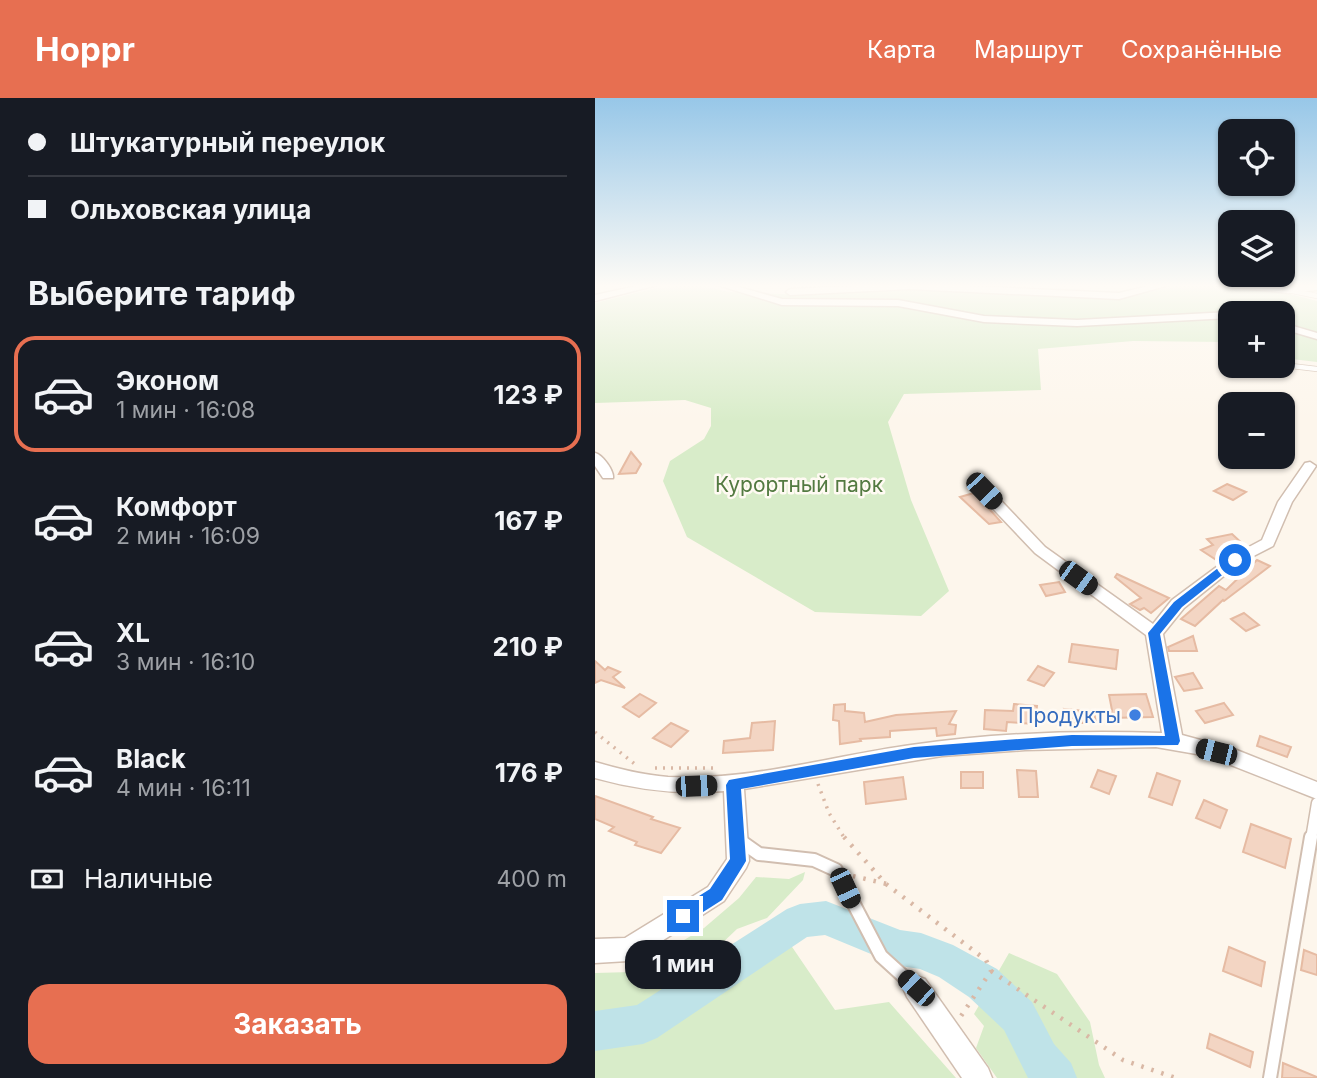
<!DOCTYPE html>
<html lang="ru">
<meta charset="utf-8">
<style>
:root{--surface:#171b24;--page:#242831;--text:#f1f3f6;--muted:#9ea1a6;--line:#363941;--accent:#e76f51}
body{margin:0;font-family:Inter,sans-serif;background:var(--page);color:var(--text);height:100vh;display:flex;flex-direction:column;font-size:26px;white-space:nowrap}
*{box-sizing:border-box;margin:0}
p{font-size:23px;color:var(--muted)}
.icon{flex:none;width:38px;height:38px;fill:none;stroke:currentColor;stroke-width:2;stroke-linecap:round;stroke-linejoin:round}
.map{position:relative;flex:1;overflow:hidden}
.sheet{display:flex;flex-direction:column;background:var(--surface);width:595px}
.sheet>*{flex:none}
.banner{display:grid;align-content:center;height:154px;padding:0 28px;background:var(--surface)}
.buttons{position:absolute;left:623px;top:21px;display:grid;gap:14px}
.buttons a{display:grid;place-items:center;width:77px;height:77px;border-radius:14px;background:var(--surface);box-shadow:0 2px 5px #0004;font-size:35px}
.end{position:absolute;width:32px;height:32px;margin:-16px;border:9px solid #1a73e8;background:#fff;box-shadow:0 0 0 4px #fff}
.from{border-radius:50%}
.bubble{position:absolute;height:49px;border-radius:21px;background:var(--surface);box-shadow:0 2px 5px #0004;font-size:23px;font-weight:700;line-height:49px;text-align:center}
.car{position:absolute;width:21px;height:42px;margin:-21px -10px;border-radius:9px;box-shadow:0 0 5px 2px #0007;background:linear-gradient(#222 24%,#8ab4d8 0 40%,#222 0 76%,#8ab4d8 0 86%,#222 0)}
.banner b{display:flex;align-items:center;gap:24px;height:66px;font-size:26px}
.banner b+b{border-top:2px solid var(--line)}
.banner i{width:18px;height:18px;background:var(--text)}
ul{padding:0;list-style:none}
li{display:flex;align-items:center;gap:21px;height:116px;margin:0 14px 10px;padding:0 14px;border:4px solid transparent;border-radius:21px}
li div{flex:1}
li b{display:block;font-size:26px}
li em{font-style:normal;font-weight:700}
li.active{border-color:var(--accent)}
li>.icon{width:63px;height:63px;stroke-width:1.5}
h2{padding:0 28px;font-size:32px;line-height:84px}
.pay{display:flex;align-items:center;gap:18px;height:77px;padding:0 28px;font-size:26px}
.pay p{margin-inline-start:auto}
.primary-button{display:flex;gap:14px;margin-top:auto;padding:14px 28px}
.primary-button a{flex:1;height:80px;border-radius:21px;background:var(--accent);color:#fff;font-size:28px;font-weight:700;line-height:80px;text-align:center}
header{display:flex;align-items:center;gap:42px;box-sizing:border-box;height:98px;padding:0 35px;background:var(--accent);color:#fff}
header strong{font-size:33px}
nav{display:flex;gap:38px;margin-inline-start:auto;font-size:24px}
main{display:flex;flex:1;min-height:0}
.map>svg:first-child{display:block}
.green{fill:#d8ecc9}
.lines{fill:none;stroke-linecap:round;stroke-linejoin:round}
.river{fill:#bfe3e8;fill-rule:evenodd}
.building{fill:#f3d5c3;stroke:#e6bba3;stroke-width:2}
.lane-far2-casing{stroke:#d1beb0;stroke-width:6}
.lane-far1-casing{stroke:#d1beb0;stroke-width:13}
.lane-casing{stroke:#d1beb0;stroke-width:16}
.street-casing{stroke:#d1beb0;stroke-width:3}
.path-far1{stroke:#d9b8a5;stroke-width:3.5;stroke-dasharray:2 6;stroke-linecap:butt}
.path{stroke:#d9b8a5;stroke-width:4.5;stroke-dasharray:2.5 8;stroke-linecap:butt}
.lane-far2{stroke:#fff;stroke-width:4.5}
.lane-far1{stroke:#fff;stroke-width:10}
.lane{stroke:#fff;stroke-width:12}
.street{fill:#fff;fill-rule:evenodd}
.route{fill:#1a73e8}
.shop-dot{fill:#3f7fe0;stroke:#fffaf3;stroke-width:2.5}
.labels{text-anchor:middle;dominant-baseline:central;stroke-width:5;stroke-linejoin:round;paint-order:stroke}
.park-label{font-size:21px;fill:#537a41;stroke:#fffaf3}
.shop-label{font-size:21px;fill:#366cbe;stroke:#fffaf3;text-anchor:end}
</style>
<header>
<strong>Hoppr</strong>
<nav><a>Карта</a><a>Маршрут</a><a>Сохранённые</a></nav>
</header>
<main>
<section class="sheet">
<div class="banner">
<b><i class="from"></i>Штукатурный переулок</b>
<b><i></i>Ольховская улица</b>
</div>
<h2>Выберите тариф</h2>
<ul>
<li class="active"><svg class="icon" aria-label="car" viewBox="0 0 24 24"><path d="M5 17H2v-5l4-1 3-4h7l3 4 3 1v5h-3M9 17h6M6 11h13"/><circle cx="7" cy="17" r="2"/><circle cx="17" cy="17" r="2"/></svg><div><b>Эконом</b><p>1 мин · 16:08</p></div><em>123 ₽</em></li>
<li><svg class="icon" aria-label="car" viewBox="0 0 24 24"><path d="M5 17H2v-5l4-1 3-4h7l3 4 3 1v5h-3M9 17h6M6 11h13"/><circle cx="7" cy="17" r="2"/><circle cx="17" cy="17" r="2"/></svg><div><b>Комфорт</b><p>2 мин · 16:09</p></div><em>167 ₽</em></li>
<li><svg class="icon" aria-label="car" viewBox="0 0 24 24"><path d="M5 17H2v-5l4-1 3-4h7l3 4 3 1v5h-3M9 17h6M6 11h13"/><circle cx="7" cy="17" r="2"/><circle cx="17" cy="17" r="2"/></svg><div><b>XL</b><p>3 мин · 16:10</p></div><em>210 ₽</em></li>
<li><svg class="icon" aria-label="car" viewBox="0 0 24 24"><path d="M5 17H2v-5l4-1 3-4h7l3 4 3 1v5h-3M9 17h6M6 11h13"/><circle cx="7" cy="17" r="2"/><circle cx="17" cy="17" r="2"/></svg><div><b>Black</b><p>4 мин · 16:11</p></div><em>176 ₽</em></li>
</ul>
<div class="pay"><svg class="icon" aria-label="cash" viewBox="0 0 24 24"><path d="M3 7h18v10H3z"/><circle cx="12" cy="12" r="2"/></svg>Наличные<p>400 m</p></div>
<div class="primary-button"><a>Заказать</a></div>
</section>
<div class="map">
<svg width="722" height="980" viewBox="0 0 722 980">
<rect width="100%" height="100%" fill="#fdf6ec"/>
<g class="green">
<polygon points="101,187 136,194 212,197 271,190 312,190 526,200 579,188 607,188 691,195 722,203 722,264 688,260 688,215 635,215 635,248 630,244 538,243 443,251 446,292 309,296 293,324 316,402 354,493 326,518 220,514 92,439 68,383 75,363 109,341 116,328 116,310 90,302 0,305 0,205 61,190"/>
<polygon points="210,774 208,782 172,820 142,831 122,850 113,867 115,892 142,878 193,843 240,912 294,904 361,980 0,980 0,875 36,874 109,830 144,800 161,779 194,781"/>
<polygon points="414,855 462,876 495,924 504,967 510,980 402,980 381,950 389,928 379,916"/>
</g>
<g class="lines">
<polygon class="river" points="231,803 305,832 326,835 358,847 402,871 437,904 459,946 476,965 482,980 433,980 409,932 374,899 344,879 325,871 305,868 230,837 212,839 62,940 48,946 0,953 0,913 42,907 192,811 205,806"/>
</g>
<g class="building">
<polygon points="36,354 46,366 41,375 24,376"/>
<polygon points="632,386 651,394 638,402 619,393"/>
<polygon points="379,395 398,415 406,424 394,426 365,399"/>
<polygon points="637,436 650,448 627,461 623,463 606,452 618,447 612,441"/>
<polygon points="662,462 675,468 629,503 628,502 600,528 586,521 624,488 631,492"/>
<polygon points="522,476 574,500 556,515 549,510 545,512 535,506 546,500 520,479"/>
<polygon points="464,484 470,494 451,498 445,487"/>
<polygon points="649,515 664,527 651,533 636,521"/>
<polygon points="598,538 602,553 574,553 573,549"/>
<polygon points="477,546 523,552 521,571 474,564"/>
<polygon points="0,563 10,572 13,569 25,574 18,579 30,590 6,582 0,585"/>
<polygon points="443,568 459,575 449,588 433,582"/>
<polygon points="598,575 607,590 589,593 580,579"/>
<polygon points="45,596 61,605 44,619 28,609"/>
<polygon points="551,596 558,619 515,620 517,612 514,597"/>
<polygon points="629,605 638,617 610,625 601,613"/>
<polygon points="250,606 250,613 269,615 270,624 301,617 361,613 354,626 361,627 360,636 342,638 341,630 295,633 295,639 265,641 266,643 245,646 244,623 238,622 239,607"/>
<polygon points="419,606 442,608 440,626 412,624 411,633 389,631 390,612 418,613"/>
<polygon points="469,611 499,614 501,625 472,625"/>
<polygon points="180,623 178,652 128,655 129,643 155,640 157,625"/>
<polygon points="76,625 93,633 76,649 58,640"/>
<polygon points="665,638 696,649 692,659 662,648"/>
<polygon points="422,672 441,673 443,699 424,699"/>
<polygon points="503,672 521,678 514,696 496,689"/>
<rect x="366" y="674" width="22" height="16"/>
<polygon points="562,675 585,683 577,707 554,699"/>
<polygon points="308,679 311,701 271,706 269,684"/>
<polygon points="0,698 58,719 56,721 85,730 66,755 40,747 42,744 14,733 19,729 0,721"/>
<polygon points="609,702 632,712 625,730 601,720"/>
<polygon points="656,726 696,741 690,770 648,754"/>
<polygon points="634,849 670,864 666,888 628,873"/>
<polygon points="709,852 722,857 722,877 706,872"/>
<polygon points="615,936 658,954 655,969 612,950"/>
<polygon points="688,965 722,979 722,980 687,980"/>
</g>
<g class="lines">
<g class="lane-far2-casing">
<g id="lane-far2">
<polyline points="693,192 722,198"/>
<polyline points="688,267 722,271"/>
</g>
</g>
<g class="lane-far1-casing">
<polyline id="lane-far1" points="716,741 722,705"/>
</g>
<g class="lane-casing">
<g id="lane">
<polyline points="147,744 164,756 219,762 241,772 286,858 319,888"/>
<polyline points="675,980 716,739"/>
</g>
</g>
<g class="street-casing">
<g id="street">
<polygon points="46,187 62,187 0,203 0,197"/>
<polygon points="123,187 137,187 187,201 303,202 389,218 482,222 635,214 638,215 635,215 635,220 482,228 389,224 303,208 187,207"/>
<polygon points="279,187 351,187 524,195 558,187 574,187 524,201 314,191 195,197 191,194 195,191"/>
<polygon points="617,187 693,189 722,187 722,192 693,195"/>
<polygon points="688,225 722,235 722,241 688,231"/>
<path d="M0 355C8 357 19 373 18 380H8L0 368Z"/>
<path d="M715 364 721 368 697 404 678 448 645 465 589 510 568 536 587 637 639 651 722 684V701L613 658 561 649 430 652 347 658 149 691 154 763 151 770 129 803 42 859 33 863 0 865V841L30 840 113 789 132 761 129 693C84 697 43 692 0 680V664C24 671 48 677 73 679 155 683 236 658 316 647 398 635 484 632 567 635L551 537 440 455 384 396V390H394L450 449 558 526 577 502 635 459 667 442 683 404 710 365Z"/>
<polygon points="321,878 330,881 393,970 397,980 367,980 312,899 308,890 312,881"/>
</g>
</g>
<g class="path-far1">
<polyline points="0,634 41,667"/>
<polyline points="60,670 120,670"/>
<polyline points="223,686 234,715 250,741"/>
</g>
<g class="path">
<polyline points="249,739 291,786 391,862 396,873 364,921"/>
<polyline points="258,778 292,786"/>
<polyline points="396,873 528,962 581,980"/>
</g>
<use href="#lane-far2" class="lane-far2"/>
<use href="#lane-far1" class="lane-far1"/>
<use href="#lane" class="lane"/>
<use href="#street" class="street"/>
</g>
<linearGradient id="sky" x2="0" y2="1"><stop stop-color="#97c7e8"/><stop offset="0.58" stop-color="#fefbf6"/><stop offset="1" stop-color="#fefbf6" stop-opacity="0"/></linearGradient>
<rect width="722" height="324" fill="url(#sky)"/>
<polygon class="route" points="636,460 646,462 587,509 565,536 585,643 583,647 477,648 319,660 146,691 151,763 148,768 127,802 94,823 88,825 82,823 80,818 82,812 115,791 135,761 131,687 134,682 319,649 477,637 570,638 553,535 579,504"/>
<circle class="shop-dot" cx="540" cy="617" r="7"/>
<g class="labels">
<g class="park-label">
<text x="204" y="386">Курортный парк</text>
</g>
<g class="shop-label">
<text x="526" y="617">Продукты</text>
</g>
</g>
</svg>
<div class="buttons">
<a><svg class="icon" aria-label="locate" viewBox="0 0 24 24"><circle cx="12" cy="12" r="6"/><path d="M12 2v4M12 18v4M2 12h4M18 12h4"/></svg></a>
<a><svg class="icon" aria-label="layers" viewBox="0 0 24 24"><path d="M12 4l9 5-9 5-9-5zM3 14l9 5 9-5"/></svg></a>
<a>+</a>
<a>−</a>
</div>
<i class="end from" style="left:640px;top:462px"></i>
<i class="end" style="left:88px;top:818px"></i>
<div class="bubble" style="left:30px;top:842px;width:116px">1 мин</div>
<i class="car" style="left:389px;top:393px;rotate:136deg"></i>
<i class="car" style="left:483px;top:480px;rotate:126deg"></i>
<i class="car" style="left:621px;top:654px;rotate:284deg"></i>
<i class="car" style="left:101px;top:688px;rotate:88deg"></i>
<i class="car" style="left:250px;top:790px;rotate:155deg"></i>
<i class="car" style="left:321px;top:890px;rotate:313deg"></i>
</div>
</main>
